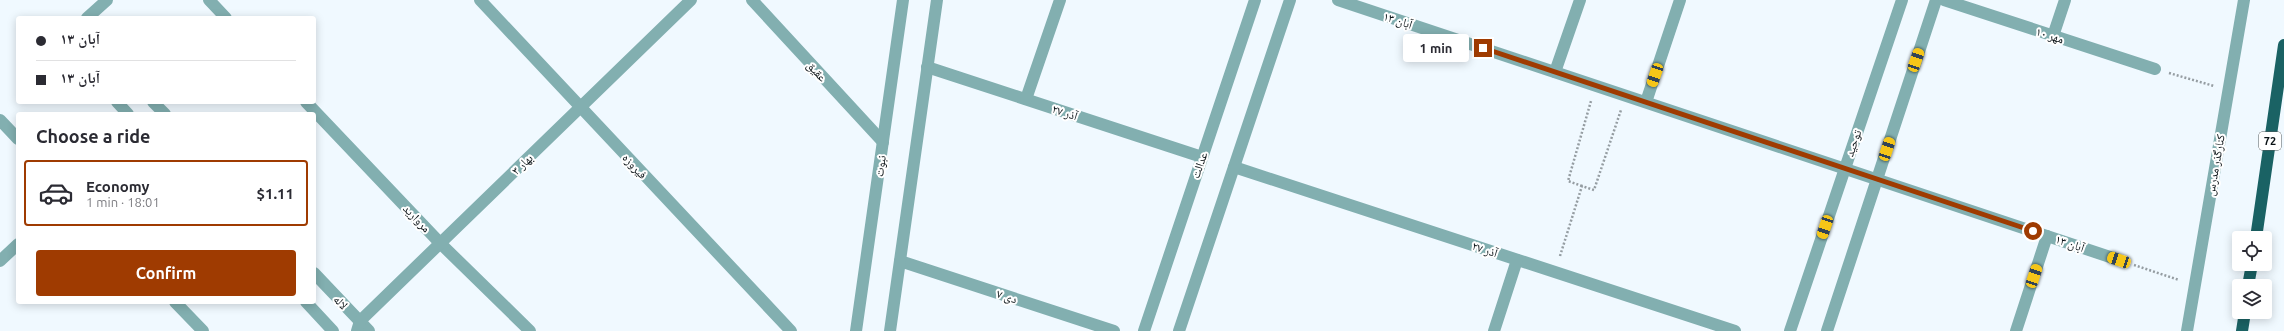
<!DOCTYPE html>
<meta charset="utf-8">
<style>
:root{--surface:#fff;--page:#f2f2f3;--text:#2b2b33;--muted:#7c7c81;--line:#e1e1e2;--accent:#9f3b01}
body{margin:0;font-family:Ubuntu,"Noto Naskh Arabic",sans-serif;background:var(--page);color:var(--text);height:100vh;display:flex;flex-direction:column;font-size:15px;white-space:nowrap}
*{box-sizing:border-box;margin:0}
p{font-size:13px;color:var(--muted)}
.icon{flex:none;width:22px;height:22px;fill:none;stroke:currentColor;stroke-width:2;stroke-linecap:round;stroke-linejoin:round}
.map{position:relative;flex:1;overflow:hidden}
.panel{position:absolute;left:16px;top:112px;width:300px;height:192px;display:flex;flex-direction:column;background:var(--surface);border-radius:4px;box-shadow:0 2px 10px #0003}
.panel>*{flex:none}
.banner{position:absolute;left:16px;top:16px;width:300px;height:88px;border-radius:4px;box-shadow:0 2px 10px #0003;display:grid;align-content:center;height:88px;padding:0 20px;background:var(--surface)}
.tools{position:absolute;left:2232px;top:231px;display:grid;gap:8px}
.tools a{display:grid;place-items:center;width:40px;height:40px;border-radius:4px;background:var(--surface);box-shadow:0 2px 10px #0003;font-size:20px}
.end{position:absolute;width:18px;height:18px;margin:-9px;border:5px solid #9f3b01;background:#fff;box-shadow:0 0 0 2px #fff}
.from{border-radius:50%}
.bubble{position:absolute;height:28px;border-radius:4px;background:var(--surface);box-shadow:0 2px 10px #0003;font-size:13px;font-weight:700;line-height:28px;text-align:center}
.car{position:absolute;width:12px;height:24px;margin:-12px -6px;border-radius:5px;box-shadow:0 0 3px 1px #0007;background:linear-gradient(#f5c518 24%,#345 0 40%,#f5c518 0 76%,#345 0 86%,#f5c518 0)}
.banner b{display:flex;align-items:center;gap:14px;height:38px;font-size:15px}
.banner b+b{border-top:1px solid var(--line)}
.banner i{width:10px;height:10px;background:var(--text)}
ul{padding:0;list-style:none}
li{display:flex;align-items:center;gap:12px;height:66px;margin:0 8px 6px;padding:0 12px;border:2px solid var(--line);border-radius:4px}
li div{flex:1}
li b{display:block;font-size:15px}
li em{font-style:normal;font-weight:700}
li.selected{border-color:var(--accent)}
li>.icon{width:36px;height:36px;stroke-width:1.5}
h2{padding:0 20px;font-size:18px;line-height:48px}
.button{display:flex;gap:8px;margin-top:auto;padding:8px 20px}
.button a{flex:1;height:46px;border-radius:4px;background:var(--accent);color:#fff;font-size:16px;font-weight:700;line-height:46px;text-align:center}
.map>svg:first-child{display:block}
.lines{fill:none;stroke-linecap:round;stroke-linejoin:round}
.path{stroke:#959da2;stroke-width:2.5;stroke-dasharray:2 2;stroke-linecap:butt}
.minor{stroke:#82afb0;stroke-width:12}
.tertiary{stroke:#82afb0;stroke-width:12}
.trunk{stroke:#1a6264;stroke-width:12}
.route{stroke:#9f3b01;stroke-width:5}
.labels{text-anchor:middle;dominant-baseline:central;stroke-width:4;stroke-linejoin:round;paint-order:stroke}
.shield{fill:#fff;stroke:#52585a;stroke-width:1}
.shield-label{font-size:11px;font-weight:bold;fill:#081014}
.street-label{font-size:12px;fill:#081014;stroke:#fff}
</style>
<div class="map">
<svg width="2284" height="331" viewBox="0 0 2284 331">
<rect width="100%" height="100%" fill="#f0f9ff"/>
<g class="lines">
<g class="path">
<polyline points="2169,73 2214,86"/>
<polyline points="1582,186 1568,181 1591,101"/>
<polyline points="1560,256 1582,186 1594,190 1621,110"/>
<polyline points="2134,265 2179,280"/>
</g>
<g class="minor">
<polyline points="209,0 226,18"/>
<polyline points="480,0 791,331"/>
<polyline points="752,0 883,142"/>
<polyline points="1338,0 2119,260"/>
<polyline points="1944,0 2155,69"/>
<polyline points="87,18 107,0"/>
<polyline points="2053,36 2065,0"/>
<polyline points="927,67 1202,157"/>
<polyline points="1555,72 1580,0"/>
<polyline points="1026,99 1060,0"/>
<polyline points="117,102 128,114"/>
<polyline points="153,102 165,114"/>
<polyline points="306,102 440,243 530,331"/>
<polyline points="1646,102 1680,0"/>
<polyline points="0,120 18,139"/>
<polyline points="1234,167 1735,331"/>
<polyline points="0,261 18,244"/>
<polyline points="900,261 1114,331"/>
<polyline points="314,273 369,331"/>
<polyline points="175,302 203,331"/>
<polyline points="306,302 333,331"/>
<polyline points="357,331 360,321 691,0"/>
<polyline points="1144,331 1255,0"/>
<polyline points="1179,331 1290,0"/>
<polyline points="1494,331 1517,260"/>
<polyline points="1790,331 1902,0"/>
<polyline points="1827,331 1936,0"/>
<polyline points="2016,331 2047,236"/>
</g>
<g class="tertiary">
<polyline points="856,331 903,0"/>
<polyline points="890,331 937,0"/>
<polyline points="2187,331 2244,0"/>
</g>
<g class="trunk">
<polyline points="2256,238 2284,45"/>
<polyline points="2248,286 2252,264"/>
<polyline points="2242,331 2245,312"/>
</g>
</g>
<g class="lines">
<polyline class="route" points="1483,48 2033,231"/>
</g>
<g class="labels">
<rect class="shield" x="2259" y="132" width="22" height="18" rx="3"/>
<g class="shield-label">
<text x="2270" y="141">72</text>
</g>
<g class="street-label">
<text transform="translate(1398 20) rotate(18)">۱۳ آبان</text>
<text transform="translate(2050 35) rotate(18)">۱۰ مهر</text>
<text transform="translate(817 71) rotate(47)">عقیق</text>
<text transform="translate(1065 112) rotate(18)">۲۷ آذر</text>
<text transform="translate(1853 143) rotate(-71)">توحید</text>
<text transform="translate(522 164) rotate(-44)">بهار ۳</text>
<text transform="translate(1199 165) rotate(-71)">عدالت</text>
<text transform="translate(2215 165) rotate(-80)">کنارگذر مدرس</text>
<text transform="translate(635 166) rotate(47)">فیروزه</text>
<text transform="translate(880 166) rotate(-82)">نبوت</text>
<text transform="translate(417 218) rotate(46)">مروارید</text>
<text transform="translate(2070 243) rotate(19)">۱۳ آبان</text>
<text transform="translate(1485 249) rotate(18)">۲۷ آذر</text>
<text transform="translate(1007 296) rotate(18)">۷ دی</text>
<text transform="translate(341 302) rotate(47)">لاله</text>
</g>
</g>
</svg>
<div class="tools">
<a><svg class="icon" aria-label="locate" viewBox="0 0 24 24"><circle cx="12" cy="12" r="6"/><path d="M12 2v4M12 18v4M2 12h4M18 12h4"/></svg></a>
<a><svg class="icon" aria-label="layers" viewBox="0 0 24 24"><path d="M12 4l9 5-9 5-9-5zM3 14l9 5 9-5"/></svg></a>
</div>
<i class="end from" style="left:2033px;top:231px"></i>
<i class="end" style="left:1483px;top:48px"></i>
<div class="bubble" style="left:1403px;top:34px;width:66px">1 min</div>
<i class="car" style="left:1916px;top:60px;rotate:19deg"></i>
<i class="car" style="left:1655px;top:75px;rotate:199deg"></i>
<i class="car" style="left:1887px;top:149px;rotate:18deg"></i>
<i class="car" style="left:1825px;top:227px;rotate:198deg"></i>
<i class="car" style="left:2119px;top:260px;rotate:289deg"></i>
<i class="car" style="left:2034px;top:276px;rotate:18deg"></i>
<div class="banner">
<b><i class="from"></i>۱۳ آبان</b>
<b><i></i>۱۳ آبان</b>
</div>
<section class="panel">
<h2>Choose a ride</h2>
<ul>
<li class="selected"><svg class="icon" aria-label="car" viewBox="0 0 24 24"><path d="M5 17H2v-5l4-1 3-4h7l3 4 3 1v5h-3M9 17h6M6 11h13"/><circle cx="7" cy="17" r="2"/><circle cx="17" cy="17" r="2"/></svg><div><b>Economy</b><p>1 min · 18:01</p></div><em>$1.11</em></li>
</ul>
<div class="button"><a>Confirm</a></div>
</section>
</div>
